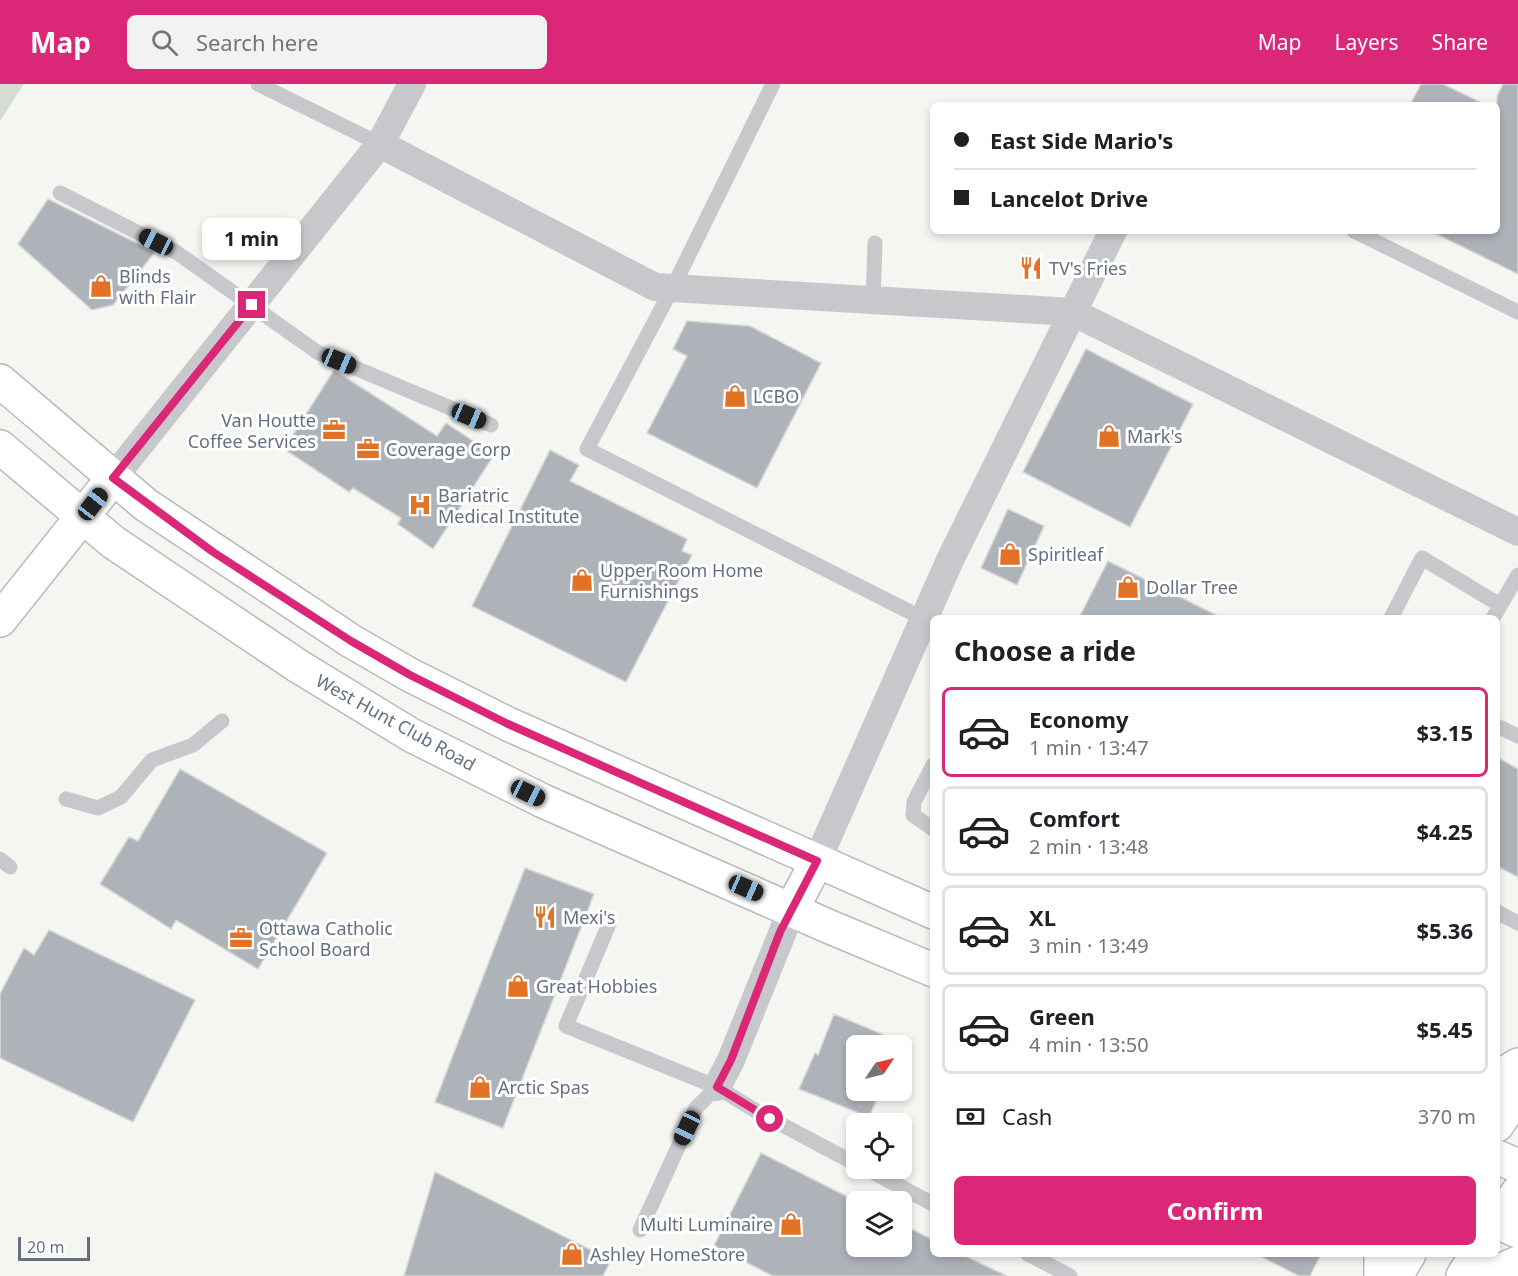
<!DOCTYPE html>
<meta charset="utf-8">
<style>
:root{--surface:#fff;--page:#f2f2f2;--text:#202124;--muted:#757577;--line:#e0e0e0;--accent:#db2777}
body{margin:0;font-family:"Noto Sans",sans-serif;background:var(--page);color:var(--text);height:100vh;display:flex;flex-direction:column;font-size:22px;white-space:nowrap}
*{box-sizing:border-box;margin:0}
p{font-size:20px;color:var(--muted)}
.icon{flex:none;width:33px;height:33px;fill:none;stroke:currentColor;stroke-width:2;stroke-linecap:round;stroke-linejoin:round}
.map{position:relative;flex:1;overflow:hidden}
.details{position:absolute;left:930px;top:531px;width:570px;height:642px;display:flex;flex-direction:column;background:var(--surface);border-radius:9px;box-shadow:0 3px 9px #0003}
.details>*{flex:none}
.top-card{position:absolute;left:930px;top:18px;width:570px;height:132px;border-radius:9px;box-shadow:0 3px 9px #0003;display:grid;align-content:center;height:132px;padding:0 24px;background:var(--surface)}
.needle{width:39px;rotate:55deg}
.tools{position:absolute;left:846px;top:951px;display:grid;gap:12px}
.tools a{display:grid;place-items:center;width:66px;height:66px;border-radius:9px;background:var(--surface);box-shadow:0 3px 9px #0003;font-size:30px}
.scale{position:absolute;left:18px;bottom:15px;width:72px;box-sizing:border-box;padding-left:6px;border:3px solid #657083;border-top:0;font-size:16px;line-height:21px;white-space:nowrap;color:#657083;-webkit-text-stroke:4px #fff;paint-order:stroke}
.end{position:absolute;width:27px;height:27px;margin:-14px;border:8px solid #db2777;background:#fff;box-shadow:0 0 0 3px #fff}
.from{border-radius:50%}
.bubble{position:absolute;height:42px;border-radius:9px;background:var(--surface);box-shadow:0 3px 9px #0003;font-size:20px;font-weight:700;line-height:42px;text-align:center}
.car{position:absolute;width:18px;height:36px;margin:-18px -9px;border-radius:8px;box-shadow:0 0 4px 2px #0007;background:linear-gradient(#222 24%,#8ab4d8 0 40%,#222 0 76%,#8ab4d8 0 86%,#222 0)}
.top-card b{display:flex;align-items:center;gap:21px;height:57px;font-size:22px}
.top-card b+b{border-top:2px solid var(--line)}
.top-card i{width:15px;height:15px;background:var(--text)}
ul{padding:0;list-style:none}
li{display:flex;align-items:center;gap:18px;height:90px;margin:0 12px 9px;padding:0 12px;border:3px solid var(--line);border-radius:9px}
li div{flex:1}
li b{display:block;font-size:22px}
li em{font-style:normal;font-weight:700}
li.on{border-color:var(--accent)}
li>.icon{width:54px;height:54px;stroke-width:1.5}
h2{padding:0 24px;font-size:27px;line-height:72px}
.pay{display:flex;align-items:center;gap:15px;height:66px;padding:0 24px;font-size:22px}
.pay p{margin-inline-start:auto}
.cta{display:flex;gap:12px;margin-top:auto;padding:12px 24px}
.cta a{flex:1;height:69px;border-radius:9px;background:var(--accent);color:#fff;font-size:24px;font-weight:700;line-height:69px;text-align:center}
header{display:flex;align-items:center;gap:36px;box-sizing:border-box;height:84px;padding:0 30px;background:var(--accent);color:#fff}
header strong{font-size:28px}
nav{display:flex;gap:33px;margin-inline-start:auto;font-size:21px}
.search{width:420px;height:54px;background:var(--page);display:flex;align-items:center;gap:15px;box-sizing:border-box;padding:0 21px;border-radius:9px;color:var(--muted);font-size:22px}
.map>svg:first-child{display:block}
.green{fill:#d5ddd3}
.building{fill:#aeb3ba;stroke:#d7d7d5;stroke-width:1.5}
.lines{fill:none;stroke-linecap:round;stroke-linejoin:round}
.secondary-casing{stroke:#b8bbc0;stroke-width:36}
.primary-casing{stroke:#b6b9be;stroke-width:36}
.lane{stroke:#c6c8cc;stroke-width:15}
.street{stroke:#c6c8cc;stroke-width:28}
.secondary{stroke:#fff;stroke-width:33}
.primary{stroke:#fff;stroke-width:33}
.route{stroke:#db2777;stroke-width:8}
.labels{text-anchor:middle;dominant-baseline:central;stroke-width:6;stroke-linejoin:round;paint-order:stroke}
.poi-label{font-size:18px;fill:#657083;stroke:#fff;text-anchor:start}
.street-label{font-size:18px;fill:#657083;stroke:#fff}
</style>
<header>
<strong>Map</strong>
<div class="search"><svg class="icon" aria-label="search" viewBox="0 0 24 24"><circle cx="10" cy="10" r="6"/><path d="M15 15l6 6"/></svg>Search here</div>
<nav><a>Map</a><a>Layers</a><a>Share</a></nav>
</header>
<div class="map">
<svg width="1518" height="1192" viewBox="0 0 1518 1192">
<rect width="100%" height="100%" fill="#f5f6f2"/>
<polygon class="green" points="0,0 24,0 0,37"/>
<g class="building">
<polygon points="1421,0 1443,0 1486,21 1410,21"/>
<polygon points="1503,0 1518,0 1518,190 1430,147 1497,147 1497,12"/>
<polygon points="48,115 155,168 113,221 92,226 18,160"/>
<polygon points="687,237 750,242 821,279 757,404 647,349 687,272 673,265"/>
<polygon points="1086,265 1193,320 1130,443 1023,388"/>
<polygon points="334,286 437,352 446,339 494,371 433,465 398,440 401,434 353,404 349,408 284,365"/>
<polygon points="550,366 579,381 570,397 687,455 682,467 692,471 626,598 472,522"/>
<polygon points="1008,425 1044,442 1017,501 981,484"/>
<polygon points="1108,477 1222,534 1079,534"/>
<polygon points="1497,673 1518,685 1518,793 1497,782"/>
<polygon points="180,685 327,769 258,885 176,836 171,845 100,800 129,753 138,757"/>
<polygon points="525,784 594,810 503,1044 435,1018"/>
<polygon points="49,846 195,916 133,1038 0,974 0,910 24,864 34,871"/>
<polygon points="834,930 908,961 856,962 856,1006 881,1006 869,1033 799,1005 815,969 818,971"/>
<polygon points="761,1069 856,1117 856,1162 902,1162 902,1140 933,1156 933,1170 961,1170 1007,1192 773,1192 714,1162"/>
<polygon points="435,1088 611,1176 603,1192 404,1192"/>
<polygon points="1256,1170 1321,1170 1310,1192 1299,1192"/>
</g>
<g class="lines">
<g class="secondary-casing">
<g id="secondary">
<polyline points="0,536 113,394"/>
<polyline points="1497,1041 1518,1010"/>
<polyline points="1497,1139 1518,1108"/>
<polyline points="1396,1192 1409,1170"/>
<polyline points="1463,1192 1477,1170"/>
</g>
</g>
<g class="primary-casing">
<g id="primary">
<polyline points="0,297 146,421 351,557 410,591 508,640 933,828"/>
<polyline points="0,363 113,458 298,582 411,651 543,717 830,843 933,886"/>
<polyline points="792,825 817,777"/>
<polyline points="1497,994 1518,981"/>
<polyline points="1497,1073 1518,1082"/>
<polyline points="1497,1138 1518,1147"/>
<polyline points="1381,1192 1381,1170"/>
<polyline points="1487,1192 1518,1179"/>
</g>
</g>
<g class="lane">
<polyline points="258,0 380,60"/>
<polyline points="773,0 673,203 587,365 928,537"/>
<polyline points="60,109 176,168 317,268 491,341"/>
<polyline points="1354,147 1518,228"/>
<polyline points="873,217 875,159"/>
<polyline points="1391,534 1422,474 1500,521"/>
<polyline points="1493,534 1518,491"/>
<polyline points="1497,642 1518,652"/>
<polyline points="933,681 914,718 913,731 933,745"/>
<polyline points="66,715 98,724 121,713 152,676 193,661 222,637"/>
<polyline points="0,775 10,783"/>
<polyline points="1497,828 1518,839"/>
<polyline points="609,840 566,942 717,1003 756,1027 856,1080"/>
<polyline points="865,1084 933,1120"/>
<polyline points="640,1146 696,1024 717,1003"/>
<polyline points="1028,1170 1070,1192"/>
</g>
<g class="street">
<polyline points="380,60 655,203 1072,228 1518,448"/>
<polyline points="113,394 380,60 412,0"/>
<polyline points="817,777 950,476 1113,147"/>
<polyline points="717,1003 731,976 792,825"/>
</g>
<use href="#secondary" class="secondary"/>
<use href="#primary" class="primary"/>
</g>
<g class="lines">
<polyline class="route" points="252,221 113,394 213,468 351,557 410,591 508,640 817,777 780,848 731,976 717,1003 770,1035"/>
</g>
<defs>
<g id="restaurant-bare" transform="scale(1.8)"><path d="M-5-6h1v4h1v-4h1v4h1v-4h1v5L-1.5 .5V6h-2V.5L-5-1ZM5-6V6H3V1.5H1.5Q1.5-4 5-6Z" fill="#e27226" stroke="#fff" stroke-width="2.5" paint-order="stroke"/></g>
<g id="shop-bare" transform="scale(1.8)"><path d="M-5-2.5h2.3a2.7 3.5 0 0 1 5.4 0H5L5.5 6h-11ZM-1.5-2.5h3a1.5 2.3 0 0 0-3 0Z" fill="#e27226" stroke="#fff" stroke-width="2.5" paint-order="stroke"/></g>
<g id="office-bare" transform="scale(1.8)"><path d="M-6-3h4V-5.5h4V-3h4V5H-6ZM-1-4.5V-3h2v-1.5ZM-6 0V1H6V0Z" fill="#e27226" stroke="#fff" stroke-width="2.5" paint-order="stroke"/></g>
<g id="hospital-bare" transform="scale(1.8)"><path d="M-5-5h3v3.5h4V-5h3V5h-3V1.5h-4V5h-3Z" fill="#e27226" stroke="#fff" stroke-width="2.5" paint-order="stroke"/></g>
</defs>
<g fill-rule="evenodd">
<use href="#restaurant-bare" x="1031" y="184"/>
<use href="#shop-bare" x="101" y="202"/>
<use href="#shop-bare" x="735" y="312"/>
<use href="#office-bare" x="334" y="346"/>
<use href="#shop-bare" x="1109" y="352"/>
<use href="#office-bare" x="368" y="365"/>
<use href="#hospital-bare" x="420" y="421"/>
<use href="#shop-bare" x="1010" y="470"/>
<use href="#shop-bare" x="582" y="496"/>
<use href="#shop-bare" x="1128" y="503"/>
<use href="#restaurant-bare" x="545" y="833"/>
<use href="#office-bare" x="241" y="854"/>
<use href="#shop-bare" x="518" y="902"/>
<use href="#shop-bare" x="480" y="1003"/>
<use href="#shop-bare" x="791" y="1140"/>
<use href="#shop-bare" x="572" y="1170"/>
</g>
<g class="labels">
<g class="poi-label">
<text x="1049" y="184">TV's Fries</text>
<text x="119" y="192">Blinds<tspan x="119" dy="21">with Flair</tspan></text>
<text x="753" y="312">LCBO</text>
<text x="316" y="336" text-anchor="end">Van Houtte<tspan x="316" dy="21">Coffee Services</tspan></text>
<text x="1127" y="352">Mark's</text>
<text x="386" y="365">Coverage Corp</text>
<text x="438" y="411">Bariatric<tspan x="438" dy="21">Medical Institute</tspan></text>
<text x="1028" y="470">Spiritleaf</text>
<text x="600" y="486">Upper Room Home<tspan x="600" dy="21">Furnishings</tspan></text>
<text x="1146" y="503">Dollar Tree</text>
<text x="563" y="833">Mexi's</text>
<text x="259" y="844">Ottawa Catholic<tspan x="259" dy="21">School Board</tspan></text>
<text x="536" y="902">Great Hobbies</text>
<text x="498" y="1003">Arctic Spas</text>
<text x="773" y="1140" text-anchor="end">Multi Luminaire</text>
<text x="590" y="1170">Ashley HomeStore</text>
</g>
<g class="street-label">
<text transform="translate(396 638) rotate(29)">West Hunt Club Road</text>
</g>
</g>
</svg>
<div class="tools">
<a><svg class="needle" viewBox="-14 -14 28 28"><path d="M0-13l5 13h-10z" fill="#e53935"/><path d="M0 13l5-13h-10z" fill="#757577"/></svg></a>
<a><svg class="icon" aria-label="locate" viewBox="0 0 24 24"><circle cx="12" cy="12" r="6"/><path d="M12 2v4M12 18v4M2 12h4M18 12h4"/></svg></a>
<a><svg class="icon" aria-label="layers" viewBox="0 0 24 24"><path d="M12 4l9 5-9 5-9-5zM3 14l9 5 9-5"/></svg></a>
</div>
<div class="scale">20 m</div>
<i class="end from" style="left:770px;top:1035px"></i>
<i class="end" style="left:252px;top:221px"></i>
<div class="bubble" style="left:202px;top:134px;width:99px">1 min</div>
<i class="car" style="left:156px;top:158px;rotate:297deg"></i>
<i class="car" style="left:339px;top:277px;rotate:113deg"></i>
<i class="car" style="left:469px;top:332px;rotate:113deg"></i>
<i class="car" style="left:93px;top:420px;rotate:38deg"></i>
<i class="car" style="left:528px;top:709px;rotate:116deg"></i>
<i class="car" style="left:746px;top:804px;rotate:114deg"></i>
<i class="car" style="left:687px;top:1044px;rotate:205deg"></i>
<div class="top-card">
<b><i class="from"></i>East Side Mario's</b>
<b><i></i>Lancelot Drive</b>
</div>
<section class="details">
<h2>Choose a ride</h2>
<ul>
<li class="on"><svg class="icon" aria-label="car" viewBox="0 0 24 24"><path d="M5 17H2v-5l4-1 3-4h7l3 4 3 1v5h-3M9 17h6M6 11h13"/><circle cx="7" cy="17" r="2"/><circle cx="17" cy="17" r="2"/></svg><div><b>Economy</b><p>1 min · 13:47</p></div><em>$3.15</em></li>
<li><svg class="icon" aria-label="car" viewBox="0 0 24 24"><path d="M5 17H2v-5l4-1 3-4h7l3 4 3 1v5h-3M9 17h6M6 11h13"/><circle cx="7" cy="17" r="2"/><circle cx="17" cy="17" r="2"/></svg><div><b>Comfort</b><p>2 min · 13:48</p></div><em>$4.25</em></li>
<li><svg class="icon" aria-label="car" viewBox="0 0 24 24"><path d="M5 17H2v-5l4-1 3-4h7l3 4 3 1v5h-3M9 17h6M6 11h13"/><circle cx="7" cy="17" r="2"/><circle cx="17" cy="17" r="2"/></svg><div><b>XL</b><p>3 min · 13:49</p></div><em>$5.36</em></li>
<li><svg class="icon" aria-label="car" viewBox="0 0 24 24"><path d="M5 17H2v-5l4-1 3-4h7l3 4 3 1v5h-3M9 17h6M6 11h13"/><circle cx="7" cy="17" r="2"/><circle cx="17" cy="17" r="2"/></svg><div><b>Green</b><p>4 min · 13:50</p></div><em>$5.45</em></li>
</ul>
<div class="pay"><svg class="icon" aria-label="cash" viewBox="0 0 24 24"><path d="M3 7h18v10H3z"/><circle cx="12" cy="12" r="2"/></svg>Cash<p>370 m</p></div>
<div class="cta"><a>Confirm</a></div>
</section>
</div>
